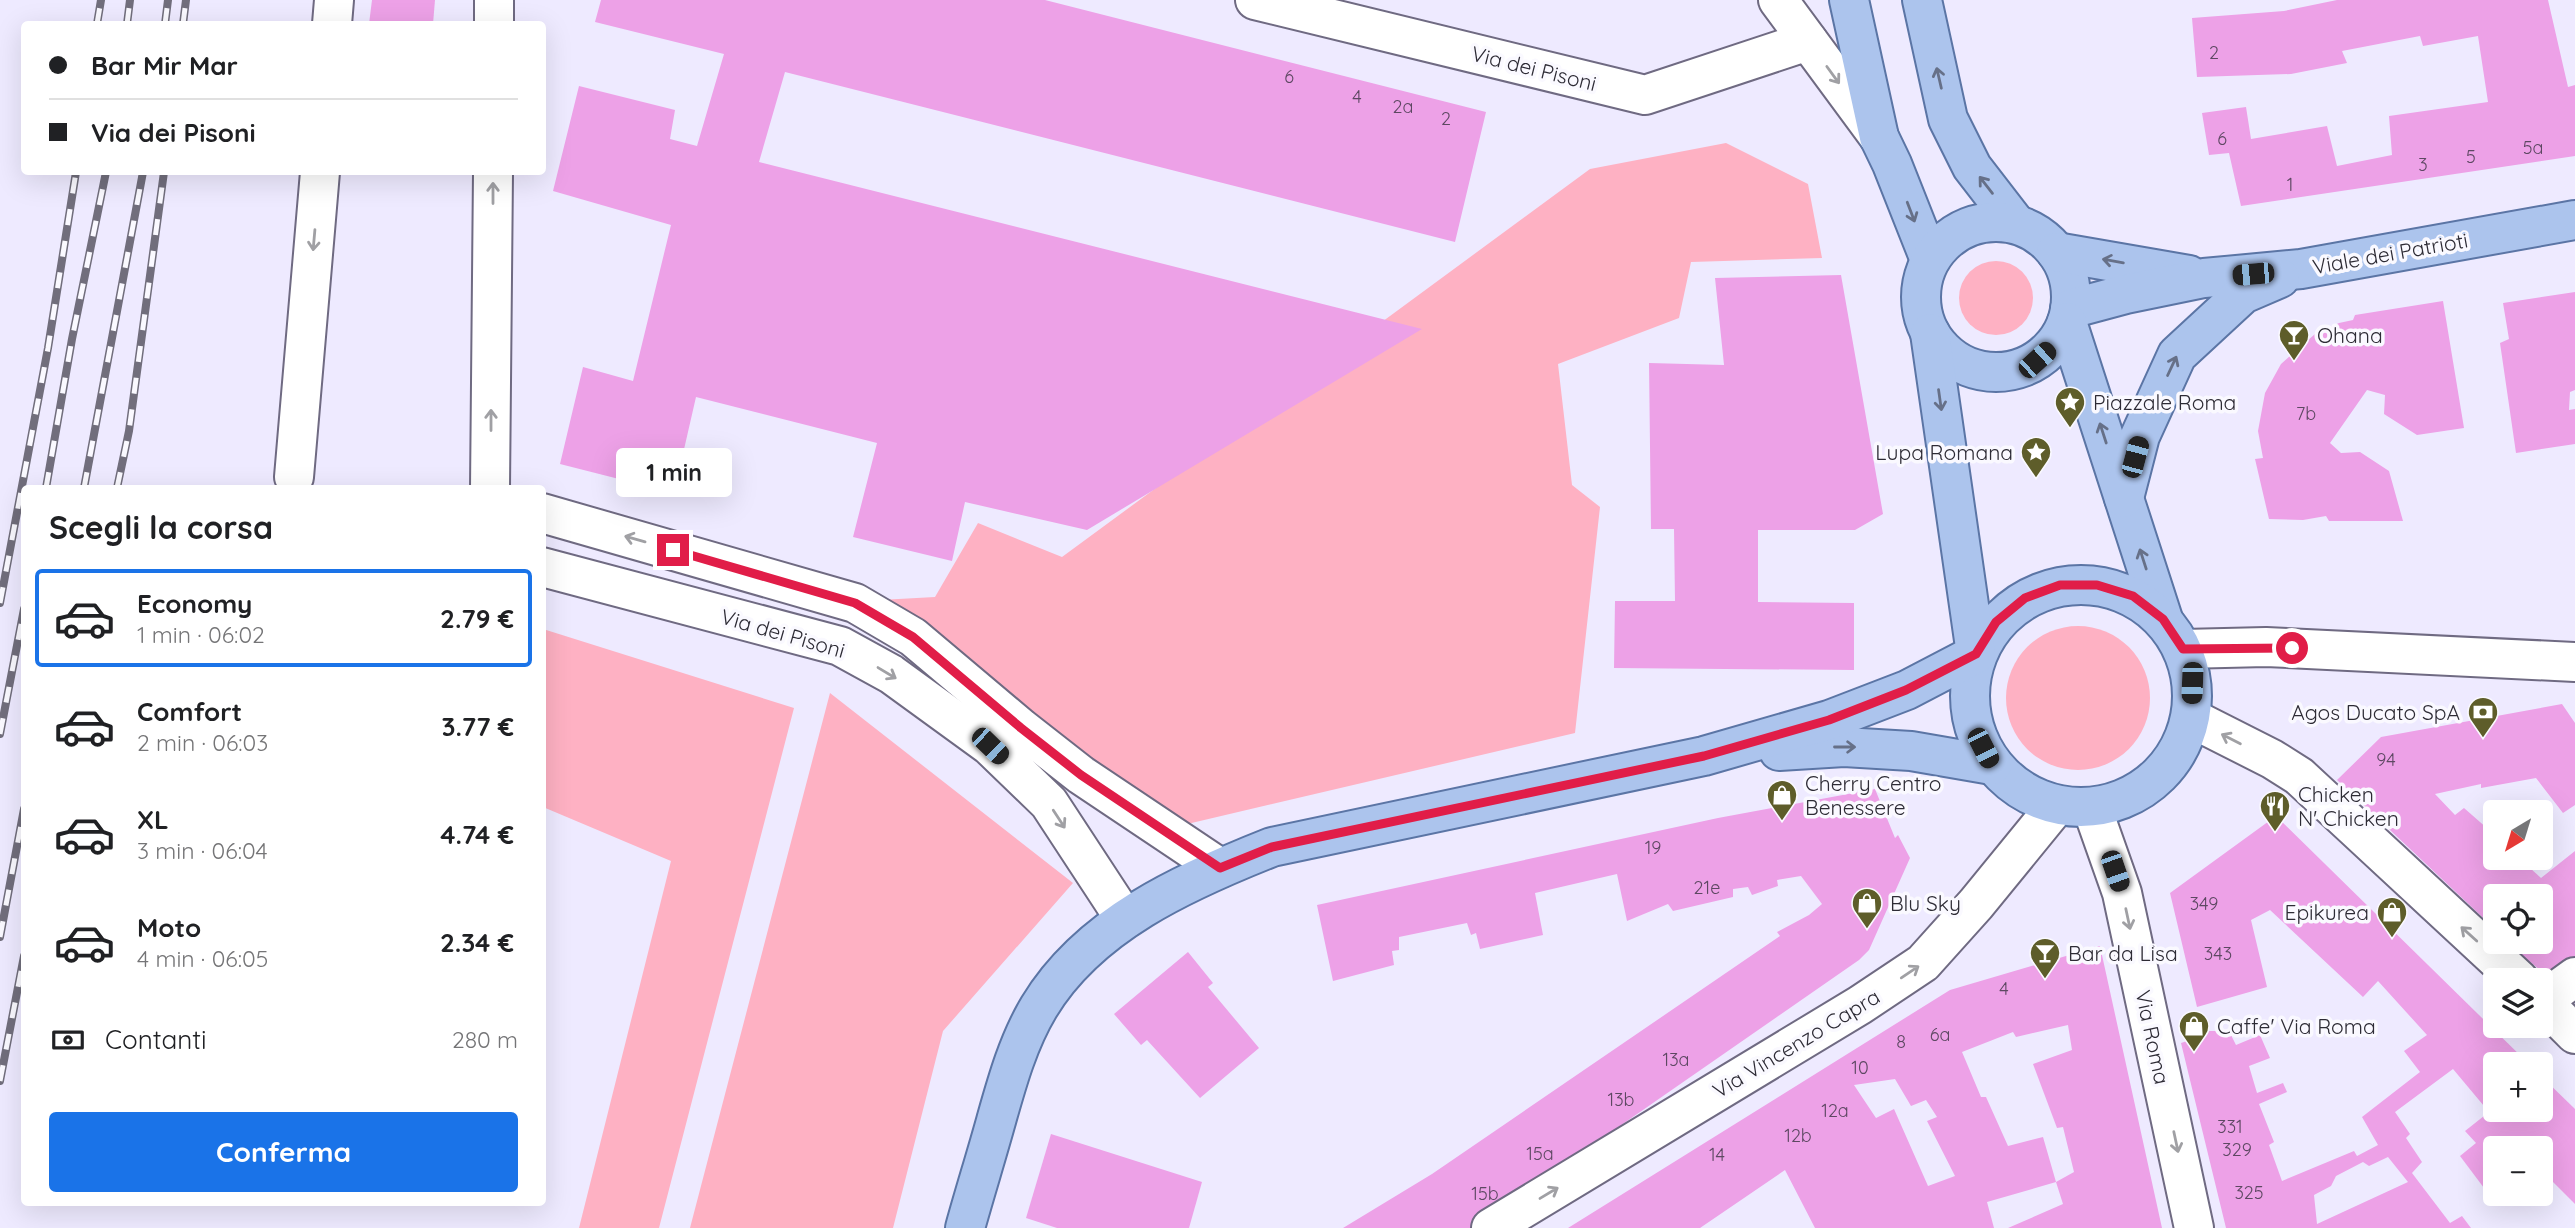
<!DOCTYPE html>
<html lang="it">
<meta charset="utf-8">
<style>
:root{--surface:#fff;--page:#f2f2f2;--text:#202124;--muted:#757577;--line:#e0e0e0;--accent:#1a73e8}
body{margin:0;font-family:Quicksand,sans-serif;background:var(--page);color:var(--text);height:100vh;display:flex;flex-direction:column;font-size:26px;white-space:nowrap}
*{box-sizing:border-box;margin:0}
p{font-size:23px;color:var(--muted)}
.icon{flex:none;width:38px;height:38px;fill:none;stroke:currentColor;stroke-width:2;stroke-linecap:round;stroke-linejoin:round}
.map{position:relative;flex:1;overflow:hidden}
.drawer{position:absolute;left:21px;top:485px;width:525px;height:721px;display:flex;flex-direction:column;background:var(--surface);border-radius:7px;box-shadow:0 7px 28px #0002}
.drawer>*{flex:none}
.hud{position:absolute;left:21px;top:21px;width:525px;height:154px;border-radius:7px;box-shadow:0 7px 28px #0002;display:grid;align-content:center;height:154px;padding:0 28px;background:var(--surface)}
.needle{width:46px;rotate:218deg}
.tools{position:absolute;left:2483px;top:800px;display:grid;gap:14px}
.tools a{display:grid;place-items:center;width:70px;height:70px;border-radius:7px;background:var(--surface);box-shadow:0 7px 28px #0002;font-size:35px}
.end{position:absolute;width:32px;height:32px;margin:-16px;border:9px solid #e11d48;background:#fff;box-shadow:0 0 0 4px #fff}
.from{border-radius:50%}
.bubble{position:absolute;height:49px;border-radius:7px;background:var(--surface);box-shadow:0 7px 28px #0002;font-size:23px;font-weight:700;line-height:49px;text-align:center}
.car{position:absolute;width:21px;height:42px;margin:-21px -10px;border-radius:9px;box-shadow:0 0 5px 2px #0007;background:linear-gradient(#222 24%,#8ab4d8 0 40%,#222 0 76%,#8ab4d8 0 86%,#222 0)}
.hud b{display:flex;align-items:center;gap:24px;height:66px;font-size:26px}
.hud b+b{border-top:2px solid var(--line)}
.hud i{width:18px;height:18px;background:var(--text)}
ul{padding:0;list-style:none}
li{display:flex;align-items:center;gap:21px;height:98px;margin:0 14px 10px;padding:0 14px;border:4px solid transparent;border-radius:7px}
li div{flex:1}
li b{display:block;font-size:26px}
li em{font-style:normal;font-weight:700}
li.current{border-color:var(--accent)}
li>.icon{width:63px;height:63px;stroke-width:1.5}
h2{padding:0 28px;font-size:32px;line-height:84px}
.pay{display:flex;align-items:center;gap:18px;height:77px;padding:0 28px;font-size:26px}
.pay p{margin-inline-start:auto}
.cta{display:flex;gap:14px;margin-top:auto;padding:14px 28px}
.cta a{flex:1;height:80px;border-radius:7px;background:var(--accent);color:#fff;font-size:28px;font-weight:700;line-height:80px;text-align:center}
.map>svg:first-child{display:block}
.green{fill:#feb1c3}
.building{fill:#eda1e7;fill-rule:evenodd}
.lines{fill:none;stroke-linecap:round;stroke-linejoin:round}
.minor-casing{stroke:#6f6a82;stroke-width:42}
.major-casing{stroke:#5b75a5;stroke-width:42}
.minor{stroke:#fff;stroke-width:38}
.major{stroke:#acc4ed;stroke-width:38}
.rail-casing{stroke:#716e7c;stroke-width:8}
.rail{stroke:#faf9ff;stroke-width:5;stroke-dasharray:16;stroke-linecap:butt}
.oneway{stroke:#a0a0a4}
.oneway2{stroke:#667088}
.route{stroke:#e11d48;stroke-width:9}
.labels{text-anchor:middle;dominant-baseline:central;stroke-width:7;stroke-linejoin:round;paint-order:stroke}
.number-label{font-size:18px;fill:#5d4862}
.street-label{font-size:21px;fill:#2d2b35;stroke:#faf9ff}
.poi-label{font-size:21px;fill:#2d2b35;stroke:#faf9ff;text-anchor:start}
</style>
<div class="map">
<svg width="2575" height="1228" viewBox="0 0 2575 1228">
<rect width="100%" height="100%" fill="#eeeaff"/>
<g class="green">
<polygon points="1726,143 1808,184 1822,258 1691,262 1679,318 1558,364 1572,485 1600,507 1575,733 1183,825 1066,755 880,600 935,597 978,523 1062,557 1590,169"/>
<circle cx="1996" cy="298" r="37"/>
<circle cx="2078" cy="698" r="72"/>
<polygon points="543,629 794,708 659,1228 579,1228 671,861 543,807"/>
<polygon points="830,693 1073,883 943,1031 893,1228 690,1228"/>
</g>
<g class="building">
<polygon points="372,0 435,0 433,24 369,24"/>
<polygon points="601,0 1045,0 1486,112 1455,242 785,72 759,162 1422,329 1087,530 965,502 952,561 853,537 877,443 696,397 674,493 560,464 583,367 633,381 671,225 553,191 579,86 675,110 670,139 697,146 724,54 595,22"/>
<polygon points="2337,0 2548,0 2568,87 2575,85 2575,156 2241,206 2229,153 2209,155 2202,113 2246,107 2251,139 2327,126 2337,166 2392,155 2389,116 2488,102 2478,36 2423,46 2420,36 2342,51 2347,63 2291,74 2197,77 2192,18 2284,11"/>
<polygon points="1841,275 1883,514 1855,530 1758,530 1758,602 1854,603 1854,670 1614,668 1615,601 1675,601 1674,529 1651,529 1649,363 1724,365 1715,278"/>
<polygon points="2575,292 2575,390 2570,392 2569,410 2575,409 2575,444 2516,453 2500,343 2509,339 2503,303"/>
<polygon points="2443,301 2464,428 2417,435 2384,414 2385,395 2367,390 2330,443 2341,453 2360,452 2389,471 2403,521 2329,521 2326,516 2303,520 2269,519 2255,459 2263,458 2258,431 2265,393 2281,364 2315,334 2339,323 2353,320 2355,315"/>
<polygon points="2562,704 2575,723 2575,805 2563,813 2536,778 2481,788 2481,784 2435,794 2455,815 2464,808 2496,836 2496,858 2519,858 2541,878 2575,851 2575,958 2547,976 2507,942 2541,942 2541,896 2496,896 2496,930 2337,780 2381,737"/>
<polygon points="1875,789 1895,838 1898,835 1910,858 1869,950 1859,960 1473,1228 1343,1228 1432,1174 1780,936 1777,932 1809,915 1822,904 1801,876 1777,880 1778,886 1752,895 1748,887 1733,889 1733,897 1673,911 1668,904 1627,921 1617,874 1535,893 1543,935 1480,949 1476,933 1471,935 1467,923 1399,937 1399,950 1392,951 1394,965 1333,981 1317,905 1718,818"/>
<path d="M2276 816 2529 1064H2496V1110H2541V1076L2575 1109V1204L2545 1174 2541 1181V1148H2496V1186L2487 1192 2460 1156 2476 1143 2465 1131 2489 1112 2453 1069 2395 1112 2410 1134 2406 1138 2422 1162 2412 1173 2450 1223 2462 1216 2471 1228H2226L2181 1043 2205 1035 2207 1031H2229L2236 1045 2260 1035 2270 1058 2249 1066 2257 1093 2283 1083 2287 1092 2259 1104 2274 1142 2269 1145 2282 1181 2354 1151 2357 1156 2378 1145 2362 1117 2420 1072 2404 1051 2427 1035 2378 981 2363 997 2270 910 2251 920 2267 987 2197 1007 2170 893ZM2388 1157 2408 1182 2317 1224 2314 1195 2331 1186 2336 1176 2363 1162 2369 1166Z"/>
<path d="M2100 946 2162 1228H2008L2063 1204 2056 1182 2074 1172 2063 1127 2057 1128 2033 1064 2072 1050 2068 1025 2016 1037 2013 1032 1962 1052 1981 1097H1986L2008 1146 2043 1137 2056 1182 1987 1202 1994 1228H1815L1785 1170 1700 1228H1568L1950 990ZM1895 1079 1911 1106 1926 1100 1937 1117 1927 1121 1955 1176 1928 1186 1894 1109 1876 1118 1854 1085Z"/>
<polygon points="1188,952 1213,983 1208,987 1259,1048 1200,1098 1147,1040 1141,1045 1114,1014"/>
<polygon points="1051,1134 1202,1182 1189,1228 1057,1228 1026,1218"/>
</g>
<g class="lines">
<g class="minor-casing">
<g id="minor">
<polyline points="1255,0 1645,95 1808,41"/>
<polyline points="1778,0 1879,137"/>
<polyline points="332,24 334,0"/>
<polyline points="494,24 494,0"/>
<polyline points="294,477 320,172"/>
<polyline points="490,488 493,172"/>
<polyline points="542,513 855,603 913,637 1021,728 1081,775 1220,868"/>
<polyline points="542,567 840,646 891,674 990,746 1049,803 1125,919"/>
<polyline points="2183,649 2266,647 2575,662"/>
<polyline points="2191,718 2272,759 2299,776 2519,980"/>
<polyline points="2092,808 2122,893 2194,1228"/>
<polyline points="2541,1000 2575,1034"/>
<polyline points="2542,1001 2575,977"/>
<polyline points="1491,1228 1860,1005 1923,963 1976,904 2056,806"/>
</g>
</g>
<g class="major-casing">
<g id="major">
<polyline points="1849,0 1879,137 1892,164 1930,260"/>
<polyline points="1922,0 1948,119 1972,167 2016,224"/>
<circle cx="1996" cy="297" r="75"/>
<polyline points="2056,252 2189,275"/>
<polyline points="2070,309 2126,294 2204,278 2301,269 2575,220"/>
<polyline points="2067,322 2163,619"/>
<polyline points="2124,498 2140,436 2177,355 2243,294 2280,278"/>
<circle cx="2081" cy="696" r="111"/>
<polyline points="1779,751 1844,747 1911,751 1992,765"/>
<path d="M965 1228C975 1192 986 1157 996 1121 1007 1082 1018 1042 1039 1007 1089 924 1186 881 1272 847L1704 756 1829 720 1907 690 1976 654 1930 333"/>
</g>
</g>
<use href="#minor" class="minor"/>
<use href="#major" class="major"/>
<g class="rail-casing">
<g id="rail">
<polyline points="97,24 101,0"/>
<polyline points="127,24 130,0"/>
<polyline points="165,24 168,0"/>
<polyline points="183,24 186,0"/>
<polyline points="46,488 72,339 106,172"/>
<polyline points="84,488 143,172"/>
<polyline points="117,488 129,431 164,172"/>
<polyline points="0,603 48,348 76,172"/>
<polyline points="0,734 24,609"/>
<polyline points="0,937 24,809"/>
<polyline points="0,1081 24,956"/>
</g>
</g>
<use href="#rail" class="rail"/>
</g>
<defs><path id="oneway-shaft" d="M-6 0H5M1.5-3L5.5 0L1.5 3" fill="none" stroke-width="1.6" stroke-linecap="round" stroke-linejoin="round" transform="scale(1.75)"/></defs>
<g class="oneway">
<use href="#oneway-shaft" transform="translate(1833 75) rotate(54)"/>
<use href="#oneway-shaft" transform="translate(493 193) rotate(-90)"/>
<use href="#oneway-shaft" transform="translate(314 240) rotate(95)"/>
<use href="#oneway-shaft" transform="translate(491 420) rotate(-90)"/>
<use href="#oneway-shaft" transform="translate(635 539) rotate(-164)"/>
<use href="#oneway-shaft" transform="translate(887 673) rotate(31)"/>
<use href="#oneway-shaft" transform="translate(2231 739) rotate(-153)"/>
<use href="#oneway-shaft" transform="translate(1059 819) rotate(57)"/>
<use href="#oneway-shaft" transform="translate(2128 919) rotate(78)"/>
<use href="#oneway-shaft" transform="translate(2469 934) rotate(-138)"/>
<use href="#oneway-shaft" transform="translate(1910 972) rotate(-34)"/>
<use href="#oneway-shaft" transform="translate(2176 1142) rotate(78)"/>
<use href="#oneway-shaft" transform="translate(1549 1193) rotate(-31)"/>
</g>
<g class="oneway2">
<use href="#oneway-shaft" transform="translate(1939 78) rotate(-103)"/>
<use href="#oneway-shaft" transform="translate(1986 185) rotate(-128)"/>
<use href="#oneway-shaft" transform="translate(1911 212) rotate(69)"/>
<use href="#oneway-shaft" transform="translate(2113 261) rotate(-170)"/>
<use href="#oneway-shaft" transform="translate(2172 366) rotate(-65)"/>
<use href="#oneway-shaft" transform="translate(1940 400) rotate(82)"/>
<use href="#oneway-shaft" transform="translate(2103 433) rotate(-108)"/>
<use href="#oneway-shaft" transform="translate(2143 559) rotate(-108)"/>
<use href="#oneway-shaft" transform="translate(1845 747)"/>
</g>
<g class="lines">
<polyline class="route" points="673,550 855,603 913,637 1021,728 1081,775 1220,868 1272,847 1704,756 1829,720 1906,690 1976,654 1996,622 2025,598 2060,585 2097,585 2133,596 2163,619 2183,649 2292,648"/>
</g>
<defs>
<g id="bar-pin" transform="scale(1.575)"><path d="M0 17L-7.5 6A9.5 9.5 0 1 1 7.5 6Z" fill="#5e5d2a" stroke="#faf9ff"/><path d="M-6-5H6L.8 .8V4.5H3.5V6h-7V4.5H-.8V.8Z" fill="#fff"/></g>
<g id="sight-pin" transform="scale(1.575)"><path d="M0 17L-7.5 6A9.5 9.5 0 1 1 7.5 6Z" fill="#5e5d2a" stroke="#faf9ff"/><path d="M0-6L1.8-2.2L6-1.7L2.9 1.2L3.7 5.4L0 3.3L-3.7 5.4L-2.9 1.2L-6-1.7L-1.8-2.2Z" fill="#fff"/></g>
<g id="bank-pin" transform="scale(1.575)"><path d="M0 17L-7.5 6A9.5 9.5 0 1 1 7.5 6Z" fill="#5e5d2a" stroke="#faf9ff"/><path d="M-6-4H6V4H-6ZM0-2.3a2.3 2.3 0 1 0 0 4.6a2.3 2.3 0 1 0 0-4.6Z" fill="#fff"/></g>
<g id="shop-pin" transform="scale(1.575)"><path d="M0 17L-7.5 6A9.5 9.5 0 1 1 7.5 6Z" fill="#5e5d2a" stroke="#faf9ff"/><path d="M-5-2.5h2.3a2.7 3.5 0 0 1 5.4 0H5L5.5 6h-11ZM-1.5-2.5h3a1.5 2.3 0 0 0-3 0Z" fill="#fff"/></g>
<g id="restaurant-pin" transform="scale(1.575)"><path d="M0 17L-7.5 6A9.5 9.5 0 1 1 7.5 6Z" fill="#5e5d2a" stroke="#faf9ff"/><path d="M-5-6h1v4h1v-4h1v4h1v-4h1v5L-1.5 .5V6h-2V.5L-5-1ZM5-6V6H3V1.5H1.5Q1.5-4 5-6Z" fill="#fff"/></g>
</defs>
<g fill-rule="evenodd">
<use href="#bar-pin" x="2294" y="335"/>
<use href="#sight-pin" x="2070" y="402"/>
<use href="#sight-pin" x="2036" y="452"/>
<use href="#bank-pin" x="2483" y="712"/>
<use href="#shop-pin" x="1782" y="795"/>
<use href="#restaurant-pin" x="2275" y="806"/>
<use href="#shop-pin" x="1867" y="903"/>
<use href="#shop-pin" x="2392" y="912"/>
<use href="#bar-pin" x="2045" y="953"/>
<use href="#shop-pin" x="2194" y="1026"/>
</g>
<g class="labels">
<g class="number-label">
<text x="2214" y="52">2</text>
<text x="1289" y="76">6</text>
<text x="1357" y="96">4</text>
<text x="1403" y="106">2a</text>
<text x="1446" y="118">2</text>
<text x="2222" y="138">6</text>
<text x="2533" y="147">5a</text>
<text x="2471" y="156">5</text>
<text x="2423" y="164">3</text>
<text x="2290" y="184">1</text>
<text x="2306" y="413">7b</text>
<text x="2386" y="759">94</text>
<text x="1653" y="847">19</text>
<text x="1707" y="887">21e</text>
<text x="2204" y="903">349</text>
<text x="2218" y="953">343</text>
<text x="2004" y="988">4</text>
<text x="1940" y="1034">6a</text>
<text x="1901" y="1041">8</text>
<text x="1676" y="1059">13a</text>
<text x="1860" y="1067">10</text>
<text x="1621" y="1099">13b</text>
<text x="1835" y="1110">12a</text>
<text x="2230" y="1126">331</text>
<text x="1798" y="1135">12b</text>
<text x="2237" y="1149">329</text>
<text x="1540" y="1153">15a</text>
<text x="1717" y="1154">14</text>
<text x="2249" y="1192">325</text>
<text x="1485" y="1193">15b</text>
</g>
<g class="street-label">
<text transform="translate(1534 68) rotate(14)">Via dei Pisoni</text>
<text transform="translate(2390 253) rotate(-10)">Viale dei Patrioti</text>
<text transform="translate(783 633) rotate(16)">Via dei Pisoni</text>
<text transform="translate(2153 1037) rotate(78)">Via Roma</text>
<text transform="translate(1796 1043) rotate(-31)">Via Vincenzo Capra</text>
</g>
<g class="poi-label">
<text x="2317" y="335">Ohana</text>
<text x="2093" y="402">Piazzale Roma</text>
<text x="2013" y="452" text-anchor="end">Lupa Romana</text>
<text x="2460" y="712" text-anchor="end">Agos Ducato SpA</text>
<text x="1805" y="783">Cherry Centro<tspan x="1805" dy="24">Benessere</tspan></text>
<text x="2298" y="794">Chicken<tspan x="2298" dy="24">N' Chicken</tspan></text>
<text x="1890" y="903">Blu Sky</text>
<text x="2369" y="912" text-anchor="end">Epikurea</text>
<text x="2068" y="953">Bar da Lisa</text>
<text x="2217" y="1026">Caffe' Via Roma</text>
</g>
</g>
</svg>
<div class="tools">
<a><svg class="needle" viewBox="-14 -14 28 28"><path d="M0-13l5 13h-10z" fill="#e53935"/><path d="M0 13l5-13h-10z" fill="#757577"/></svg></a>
<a><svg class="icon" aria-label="locate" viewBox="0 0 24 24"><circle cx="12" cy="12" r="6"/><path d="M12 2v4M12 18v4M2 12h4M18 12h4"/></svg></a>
<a><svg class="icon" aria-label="layers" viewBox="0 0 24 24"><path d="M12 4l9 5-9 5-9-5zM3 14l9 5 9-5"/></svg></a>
<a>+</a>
<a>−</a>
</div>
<i class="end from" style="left:2292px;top:648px"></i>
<i class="end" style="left:673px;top:550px"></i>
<div class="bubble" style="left:616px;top:448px;width:116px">1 min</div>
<i class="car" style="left:2253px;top:274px;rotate:265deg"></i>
<i class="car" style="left:2037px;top:360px;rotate:48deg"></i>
<i class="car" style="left:2135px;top:457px;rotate:15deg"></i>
<i class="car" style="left:2192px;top:683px;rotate:182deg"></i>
<i class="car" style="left:990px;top:746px;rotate:134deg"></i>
<i class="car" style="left:1983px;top:748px;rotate:153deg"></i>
<i class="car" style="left:2115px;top:871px;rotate:161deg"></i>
<div class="hud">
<b><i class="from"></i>Bar Mir Mar</b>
<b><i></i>Via dei Pisoni</b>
</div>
<section class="drawer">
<h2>Scegli la corsa</h2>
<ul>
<li class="current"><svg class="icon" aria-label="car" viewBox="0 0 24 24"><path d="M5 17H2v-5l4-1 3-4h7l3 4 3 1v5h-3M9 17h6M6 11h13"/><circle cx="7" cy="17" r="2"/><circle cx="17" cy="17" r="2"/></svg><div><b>Economy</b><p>1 min · 06:02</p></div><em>2.79 €</em></li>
<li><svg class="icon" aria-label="car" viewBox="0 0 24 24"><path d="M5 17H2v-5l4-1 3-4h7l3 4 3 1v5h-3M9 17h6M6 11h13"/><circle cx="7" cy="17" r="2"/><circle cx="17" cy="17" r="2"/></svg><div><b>Comfort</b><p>2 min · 06:03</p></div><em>3.77 €</em></li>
<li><svg class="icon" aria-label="car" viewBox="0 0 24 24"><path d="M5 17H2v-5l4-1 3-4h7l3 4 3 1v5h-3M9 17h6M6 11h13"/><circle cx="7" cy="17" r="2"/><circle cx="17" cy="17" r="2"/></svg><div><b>XL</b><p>3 min · 06:04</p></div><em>4.74 €</em></li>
<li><svg class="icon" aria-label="car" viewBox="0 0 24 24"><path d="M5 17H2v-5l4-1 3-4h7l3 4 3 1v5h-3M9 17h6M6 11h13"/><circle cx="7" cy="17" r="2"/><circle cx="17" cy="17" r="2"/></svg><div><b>Moto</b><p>4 min · 06:05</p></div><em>2.34 €</em></li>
</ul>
<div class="pay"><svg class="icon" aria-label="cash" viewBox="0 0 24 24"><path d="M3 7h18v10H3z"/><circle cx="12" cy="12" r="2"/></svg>Contanti<p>280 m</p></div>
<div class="cta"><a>Conferma</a></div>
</section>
</div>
